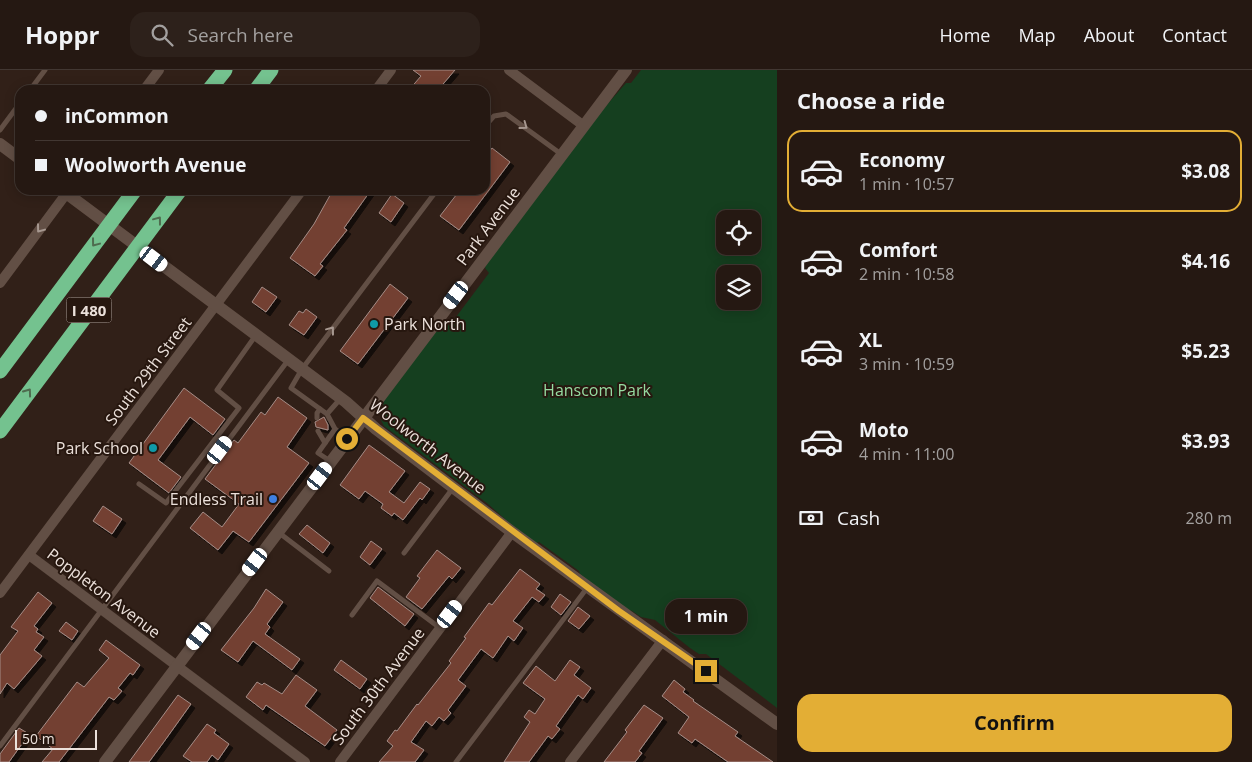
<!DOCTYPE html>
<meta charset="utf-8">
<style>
:root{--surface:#251812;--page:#2d211b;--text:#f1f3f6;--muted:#a3a09f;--line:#423732;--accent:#e3ae35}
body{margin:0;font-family:"Open Sans",sans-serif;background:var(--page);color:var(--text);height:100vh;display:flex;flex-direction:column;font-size:19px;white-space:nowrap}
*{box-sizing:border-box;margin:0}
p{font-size:16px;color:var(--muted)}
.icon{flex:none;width:28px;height:28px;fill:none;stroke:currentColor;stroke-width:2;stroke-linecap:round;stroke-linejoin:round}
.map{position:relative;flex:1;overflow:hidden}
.details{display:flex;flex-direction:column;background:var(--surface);width:475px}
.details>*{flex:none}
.top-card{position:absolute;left:15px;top:15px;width:475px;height:110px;border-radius:15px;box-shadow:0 2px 12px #0003,0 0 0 1px var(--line);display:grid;align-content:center;height:110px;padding:0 20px;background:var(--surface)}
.controls{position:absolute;left:716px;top:140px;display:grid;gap:10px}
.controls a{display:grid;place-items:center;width:45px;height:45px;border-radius:10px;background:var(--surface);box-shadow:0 2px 12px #0003,0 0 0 1px var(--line);font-size:25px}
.scale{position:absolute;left:15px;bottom:12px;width:82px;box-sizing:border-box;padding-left:5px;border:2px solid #ece1db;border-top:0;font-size:14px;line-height:18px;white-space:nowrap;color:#ece1db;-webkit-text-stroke:4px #27170f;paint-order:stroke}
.end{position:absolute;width:22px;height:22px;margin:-11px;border:6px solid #e3ae35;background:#111;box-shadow:0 0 0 2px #111}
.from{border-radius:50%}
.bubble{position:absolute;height:35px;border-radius:15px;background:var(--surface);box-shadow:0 2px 12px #0003,0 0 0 1px var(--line);font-size:16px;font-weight:700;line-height:35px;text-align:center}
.car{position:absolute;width:15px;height:30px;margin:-15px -8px;border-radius:6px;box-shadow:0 0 4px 1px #0007;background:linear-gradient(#fff 24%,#345 0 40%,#fff 0 76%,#345 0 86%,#fff 0)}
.top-card b{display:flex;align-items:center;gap:18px;height:48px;font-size:19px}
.top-card b+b{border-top:1px solid var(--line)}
.top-card i{width:12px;height:12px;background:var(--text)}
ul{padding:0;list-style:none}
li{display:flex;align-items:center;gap:15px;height:82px;margin:0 10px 8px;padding:0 10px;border:2px solid transparent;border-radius:15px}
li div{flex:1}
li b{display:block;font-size:19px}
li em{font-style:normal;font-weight:700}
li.current{border-color:var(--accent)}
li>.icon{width:45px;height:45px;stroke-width:1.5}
h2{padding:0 20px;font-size:22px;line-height:60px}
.pay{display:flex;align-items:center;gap:12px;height:55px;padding:0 20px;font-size:19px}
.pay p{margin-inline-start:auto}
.primary-button{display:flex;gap:10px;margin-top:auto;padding:10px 20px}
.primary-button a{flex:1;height:58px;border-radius:15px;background:var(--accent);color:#111;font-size:20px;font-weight:700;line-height:58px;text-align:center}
header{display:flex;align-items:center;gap:30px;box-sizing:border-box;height:70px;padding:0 25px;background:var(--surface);border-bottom:1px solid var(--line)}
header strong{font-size:24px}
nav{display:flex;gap:28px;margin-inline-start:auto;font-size:18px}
.search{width:350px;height:45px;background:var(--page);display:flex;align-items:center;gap:12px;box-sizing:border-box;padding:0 18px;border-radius:15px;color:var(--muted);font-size:19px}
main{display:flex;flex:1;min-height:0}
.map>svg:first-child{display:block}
.green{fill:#153f1f;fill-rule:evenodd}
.building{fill:#733f31;stroke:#a58d87;filter:url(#shadow)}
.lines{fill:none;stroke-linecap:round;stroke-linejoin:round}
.service{stroke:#624f45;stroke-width:5}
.minor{stroke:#624f45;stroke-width:10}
.tertiary{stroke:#624f45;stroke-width:12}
.motorway{stroke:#74c28f;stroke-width:15}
.oneway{stroke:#a79890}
.oneway2{stroke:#4e6c4f}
.route{stroke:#e3ae35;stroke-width:6}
.culture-dot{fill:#0f9aa8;stroke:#27170f;stroke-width:2}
.shop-dot{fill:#3f7fe0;stroke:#27170f;stroke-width:2}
.labels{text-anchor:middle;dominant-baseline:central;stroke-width:4;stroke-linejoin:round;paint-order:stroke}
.shield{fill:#27170f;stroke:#b1a49e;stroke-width:1}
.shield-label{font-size:15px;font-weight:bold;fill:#ece1db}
.street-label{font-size:16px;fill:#ece1db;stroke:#27170f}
.poi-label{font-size:16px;fill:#ece1db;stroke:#27170f;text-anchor:end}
.park-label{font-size:16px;fill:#96dba1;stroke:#27170f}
</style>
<header>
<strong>Hoppr</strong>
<div class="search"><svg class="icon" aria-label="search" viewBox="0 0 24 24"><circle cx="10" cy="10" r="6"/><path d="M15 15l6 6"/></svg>Search here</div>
<nav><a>Home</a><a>Map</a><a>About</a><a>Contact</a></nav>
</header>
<main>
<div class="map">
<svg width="777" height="692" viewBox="0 0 777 692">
<defs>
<filter id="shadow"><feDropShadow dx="4" dy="4" stdDeviation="0" flood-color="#0009"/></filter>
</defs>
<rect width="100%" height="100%" fill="#312018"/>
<path class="green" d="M641 0H777V638L706 584H699L690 578 655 550 641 547 632 541 621 538 580 504 579 501 539 472 537 473 523 465 488 434 384 356 381 350 384 329 430 268 441 257 450 255 489 203 485 198 489 186 604 38 626 13H631ZM725 149H752V176H725ZM725 204H752V231H725Z"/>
<g class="building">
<polygon points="413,0 455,0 438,20 409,20 421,6"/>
<polygon points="492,78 510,92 459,160 440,146 460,120 485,120 485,87"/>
<polygon points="333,120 371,120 344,158 347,160 320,194 323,196 315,206 290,188 314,154"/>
<polygon points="392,124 404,133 391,152 379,143"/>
<polygon points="390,214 408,228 358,294 340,281"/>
<polygon points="262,217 277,227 266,242 252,232"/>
<polygon points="306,239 317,247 304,265 289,255 299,241 303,243"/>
<polygon points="184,318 225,349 213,365 190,347 158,390 181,407 169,423 129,393"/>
<polygon points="278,327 307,348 287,377 309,393 249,472 233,461 218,480 190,458 203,442 222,457 239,434 205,409 234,370 238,373 261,342 265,345"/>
<polygon points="324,347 328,355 328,360 316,357 315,352"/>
<polygon points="369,375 405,401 389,422 404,433 420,412 430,419 422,430 420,428 403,450 394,443 392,446 381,438 383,434 365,421 359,429 340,415"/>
<polygon points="103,436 122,449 112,464 93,451"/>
<polygon points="307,455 330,473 323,483 299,464"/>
<polygon points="371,471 382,479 370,495 360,487"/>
<polygon points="437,480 461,498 452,509 449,506 422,539 406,527 420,508 417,506"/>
<polygon points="520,499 540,514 536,519 545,525 539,532 532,527 513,551 523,558 514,571 508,566 493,588 481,579 458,610 466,616 448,640 451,643 444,651 439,647 432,656 426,651 411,672 424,680 415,692 379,692 393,676 387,671 395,660 397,661 417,634 418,635 451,593 449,591 466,568 464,567 489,533 492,535"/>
<polygon points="378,517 414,544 405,556 370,528"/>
<polygon points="266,519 283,532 267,554 270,557 265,564 300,589 292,600 253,571 238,592 221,580 254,538"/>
<polygon points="38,522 52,533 34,556 38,559 36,562 44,567 34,580 42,586 14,619 7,613 0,624 0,585 18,561 11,557"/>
<polygon points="560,524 571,532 561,545 551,537"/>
<polygon points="578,537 590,546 579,559 568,551"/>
<polygon points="66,552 78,561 72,570 59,561"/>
<polygon points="106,570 140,595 133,605 130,603 118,618 122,621 114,630 109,627 59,692 42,692 53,679 36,666 77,612 84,617 109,588 99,580"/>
<polygon points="341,590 367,609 360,619 334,600"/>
<polygon points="570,590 580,597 574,605 591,618 583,629 578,625 556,656 560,659 552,669 548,666 529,692 504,692 530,652 524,647 529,640 535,644 545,629 523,613 536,596 555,611"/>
<polygon points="296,605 317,620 305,636 337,660 325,676 266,635 263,640 246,627 257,612 262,615 264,613 282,624"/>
<polygon points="674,610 685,619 683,622 694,630 693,631 738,662 735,666 773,692 728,692 695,669 692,673 678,663 689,647 662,626"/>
<polygon points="178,625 191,634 163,673 149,692 129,692"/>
<polygon points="644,635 663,648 639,681 642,683 635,692 604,692 627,662 625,660"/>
<polygon points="207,654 216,660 214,663 229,674 218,690 212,685 207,692 192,692 183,686"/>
<polygon points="19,658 29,664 9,692 0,692 0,684"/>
</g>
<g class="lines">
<g class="service">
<polyline points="30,20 45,0"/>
<polyline points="485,56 494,46 506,44 561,84"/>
<polyline points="0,60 20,33"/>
<polyline points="341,328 327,344 291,318 302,299 437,120"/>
<polyline points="327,344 335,359"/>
<polyline points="317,348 317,343 320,339"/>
<polyline points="318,361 325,373"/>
<polyline points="330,391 318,383 335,359 347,368"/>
<polyline points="139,414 166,433 239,338 217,320 256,265"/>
<polyline points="278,462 329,501"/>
<polyline points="404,483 453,418"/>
<polyline points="352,545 377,511 440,558"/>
<polyline points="0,676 289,289"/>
<polyline points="456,692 587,518"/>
</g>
<g class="minor">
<polyline points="509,0 584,56"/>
<polyline points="144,20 159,0"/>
<polyline points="376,20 391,0"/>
<polyline points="0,213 69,120"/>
<polyline points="29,485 305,692"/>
<polyline points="0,523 302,120"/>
<polyline points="340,692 512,462"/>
<polyline points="570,692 663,570"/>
</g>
<g class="tertiary">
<polyline points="0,74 20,89"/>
<polyline points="62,120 346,332 376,359 512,462 777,654"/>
<polyline points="105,692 626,0"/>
</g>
<g class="motorway">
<polyline points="209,20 225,0"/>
<polyline points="256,20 271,0"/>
<polyline points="0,301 135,120"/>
<polyline points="0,361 180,120"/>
</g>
</g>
<defs><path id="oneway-chevron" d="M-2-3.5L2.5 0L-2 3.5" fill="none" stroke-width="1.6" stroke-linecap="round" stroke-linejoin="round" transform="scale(1.25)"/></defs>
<g class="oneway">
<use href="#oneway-chevron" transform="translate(524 56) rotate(36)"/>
<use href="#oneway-chevron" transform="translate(40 159) rotate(127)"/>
<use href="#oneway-chevron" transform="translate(331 260) rotate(-53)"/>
</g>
<g class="oneway2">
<use href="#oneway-chevron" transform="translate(158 150) rotate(-53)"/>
<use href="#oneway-chevron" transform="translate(95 173) rotate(127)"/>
<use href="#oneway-chevron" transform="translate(28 322) rotate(-54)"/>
</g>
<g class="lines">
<polyline class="route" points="347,369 363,348 619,541 706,601"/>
</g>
<g class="culture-dot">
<circle cx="374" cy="254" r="5"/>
<circle cx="153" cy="378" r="5"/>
</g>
<circle class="shop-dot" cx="273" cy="429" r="5"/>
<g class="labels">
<rect class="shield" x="66.5" y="227.5" width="45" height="25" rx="4"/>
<g class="shield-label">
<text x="89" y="240">I 480</text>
</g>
<g class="street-label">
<text transform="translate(488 156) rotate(-53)">Park Avenue</text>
<text transform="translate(148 301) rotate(-53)">South 29th Street</text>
<text transform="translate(428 376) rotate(38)">Woolworth Avenue</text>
<text transform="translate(104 523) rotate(37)">Poppleton Avenue</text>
<text transform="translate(378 616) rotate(-53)">South 30th Avenue</text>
</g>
<g class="poi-label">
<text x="384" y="254" text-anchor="start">Park North</text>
<text x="143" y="378">Park School</text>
<text x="263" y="429">Endless Trail</text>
</g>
<g class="park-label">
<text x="597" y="320">Hanscom Park</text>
</g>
</g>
</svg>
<div class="controls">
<a><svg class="icon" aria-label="locate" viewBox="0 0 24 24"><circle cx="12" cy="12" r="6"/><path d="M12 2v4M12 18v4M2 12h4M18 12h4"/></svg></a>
<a><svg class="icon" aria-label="layers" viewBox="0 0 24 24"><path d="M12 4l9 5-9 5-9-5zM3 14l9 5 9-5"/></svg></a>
</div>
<div class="scale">50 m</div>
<i class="end from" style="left:347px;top:369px"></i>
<i class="end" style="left:706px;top:601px"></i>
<div class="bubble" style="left:665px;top:529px;width:82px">1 min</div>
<i class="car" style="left:154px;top:189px;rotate:127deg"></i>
<i class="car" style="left:456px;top:225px;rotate:217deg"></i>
<i class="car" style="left:220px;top:380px;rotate:37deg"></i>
<i class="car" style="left:320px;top:406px;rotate:37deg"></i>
<i class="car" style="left:255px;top:492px;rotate:217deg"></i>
<i class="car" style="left:450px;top:544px;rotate:37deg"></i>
<i class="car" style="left:199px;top:566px;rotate:217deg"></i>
<div class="top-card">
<b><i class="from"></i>inCommon</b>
<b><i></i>Woolworth Avenue</b>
</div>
</div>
<section class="details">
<h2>Choose a ride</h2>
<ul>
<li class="current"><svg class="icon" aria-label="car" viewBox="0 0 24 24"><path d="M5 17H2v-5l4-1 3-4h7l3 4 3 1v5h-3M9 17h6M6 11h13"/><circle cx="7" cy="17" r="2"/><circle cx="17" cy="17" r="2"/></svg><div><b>Economy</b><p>1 min · 10:57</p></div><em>$3.08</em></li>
<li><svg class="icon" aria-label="car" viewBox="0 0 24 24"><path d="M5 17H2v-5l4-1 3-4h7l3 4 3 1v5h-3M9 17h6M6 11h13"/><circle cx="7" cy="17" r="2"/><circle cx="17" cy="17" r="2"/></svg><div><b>Comfort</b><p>2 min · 10:58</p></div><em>$4.16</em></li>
<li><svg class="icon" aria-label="car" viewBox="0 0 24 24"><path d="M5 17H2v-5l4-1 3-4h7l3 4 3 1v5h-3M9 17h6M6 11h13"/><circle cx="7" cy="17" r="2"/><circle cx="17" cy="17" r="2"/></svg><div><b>XL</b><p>3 min · 10:59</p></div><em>$5.23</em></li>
<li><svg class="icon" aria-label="car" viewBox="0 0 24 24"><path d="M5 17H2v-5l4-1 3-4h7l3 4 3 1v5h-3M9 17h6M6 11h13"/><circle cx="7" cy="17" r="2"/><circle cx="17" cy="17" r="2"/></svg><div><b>Moto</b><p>4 min · 11:00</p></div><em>$3.93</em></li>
</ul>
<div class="pay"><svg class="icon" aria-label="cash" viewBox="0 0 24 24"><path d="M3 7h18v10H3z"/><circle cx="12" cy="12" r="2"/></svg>Cash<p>280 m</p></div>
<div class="primary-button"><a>Confirm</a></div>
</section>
</main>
